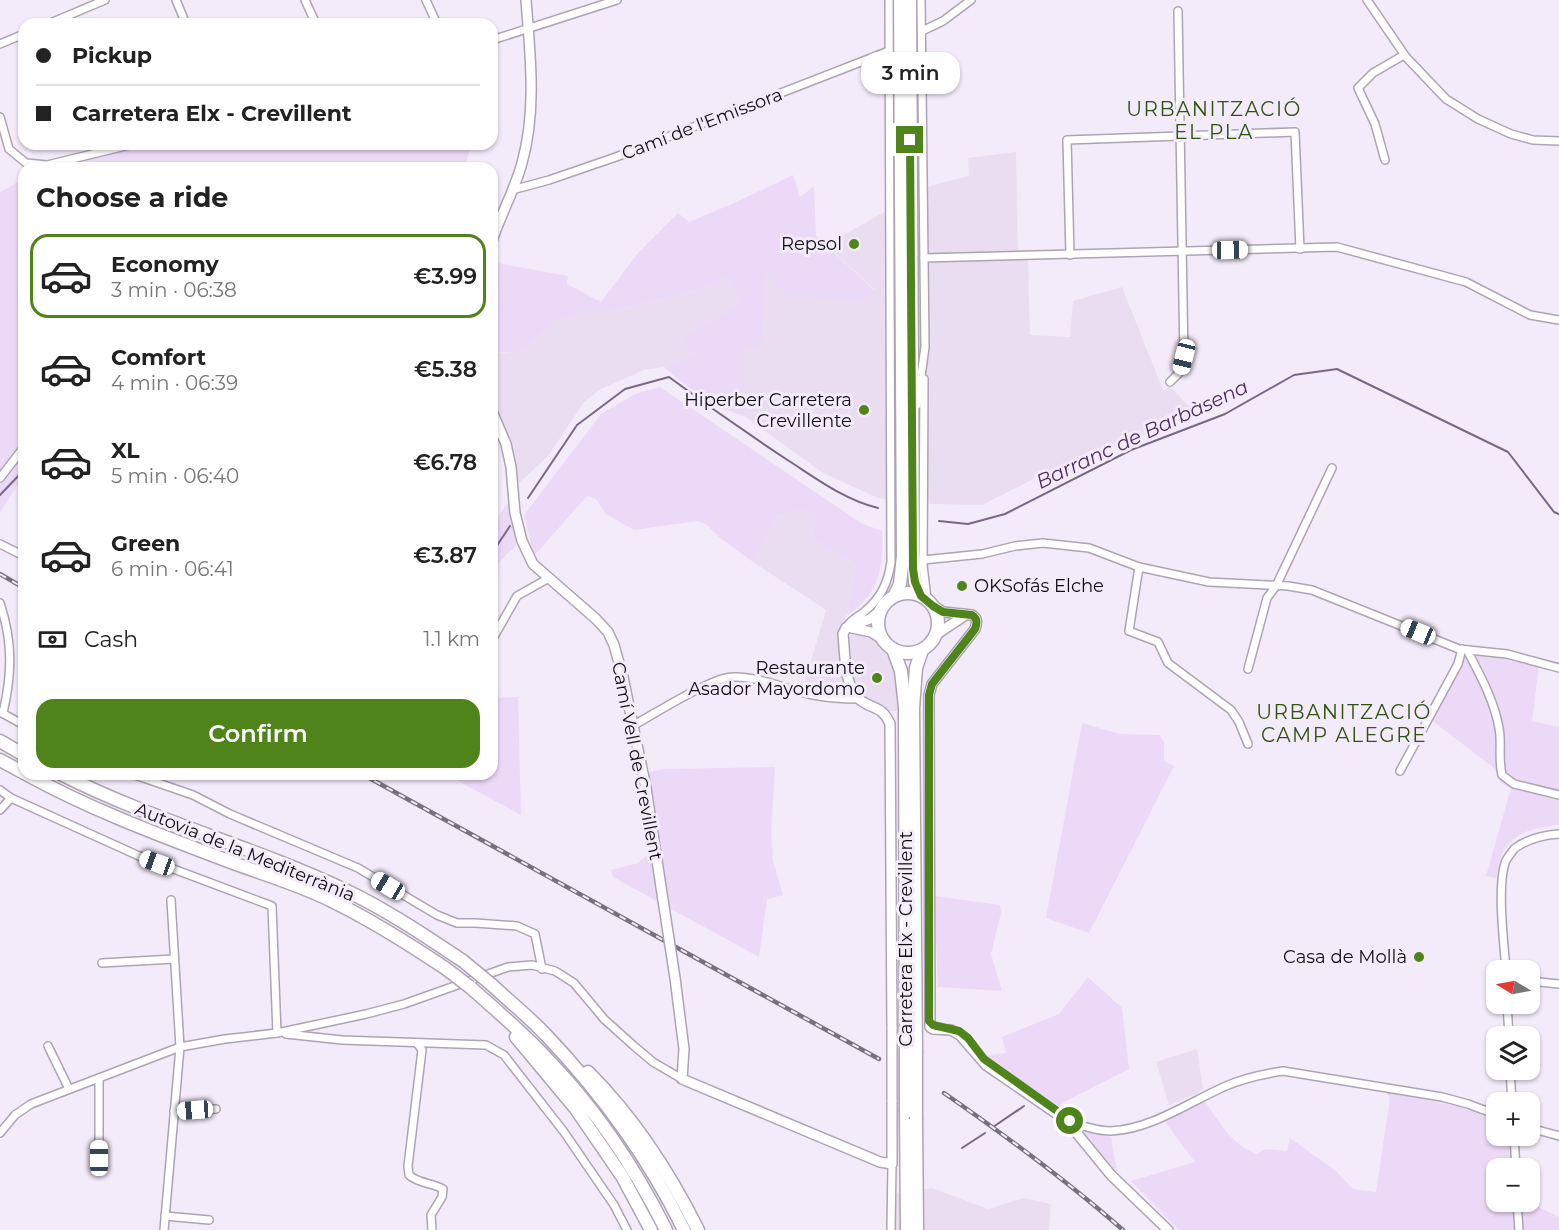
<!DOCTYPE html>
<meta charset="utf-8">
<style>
:root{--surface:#fff;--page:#f2f2f2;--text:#222;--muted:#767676;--line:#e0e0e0;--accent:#4f841b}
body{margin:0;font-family:Montserrat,sans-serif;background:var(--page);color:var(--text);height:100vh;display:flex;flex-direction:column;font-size:22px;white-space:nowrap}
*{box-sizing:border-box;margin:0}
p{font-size:20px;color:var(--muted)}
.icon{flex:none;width:33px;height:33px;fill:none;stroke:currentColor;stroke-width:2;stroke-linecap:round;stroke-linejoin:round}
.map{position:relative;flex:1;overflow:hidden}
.details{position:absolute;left:18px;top:162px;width:480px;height:618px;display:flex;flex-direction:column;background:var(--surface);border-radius:18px;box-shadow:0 2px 4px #0004}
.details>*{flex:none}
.guide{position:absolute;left:18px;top:18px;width:480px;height:132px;border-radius:18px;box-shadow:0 2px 4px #0004;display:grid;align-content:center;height:132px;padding:0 18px;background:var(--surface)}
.needle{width:39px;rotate:280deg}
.tools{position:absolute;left:1486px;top:960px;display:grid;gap:12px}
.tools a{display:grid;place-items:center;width:54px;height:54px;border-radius:12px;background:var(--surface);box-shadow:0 2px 4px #0004;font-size:30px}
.end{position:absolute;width:27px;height:27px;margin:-14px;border:8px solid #4f841b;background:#fff;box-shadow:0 0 0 3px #fff}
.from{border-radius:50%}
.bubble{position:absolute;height:42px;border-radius:18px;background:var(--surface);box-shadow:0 2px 4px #0004;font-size:20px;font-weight:600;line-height:42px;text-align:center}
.car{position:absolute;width:18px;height:36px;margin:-18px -9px;border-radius:8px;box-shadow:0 0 4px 2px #0007;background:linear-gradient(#fff 24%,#345 0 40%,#fff 0 76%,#345 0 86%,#fff 0)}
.guide b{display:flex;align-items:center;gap:21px;height:57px;font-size:22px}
.guide b+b{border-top:2px solid var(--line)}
.guide i{width:15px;height:15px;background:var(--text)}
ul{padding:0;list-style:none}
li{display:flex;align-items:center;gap:18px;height:84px;margin:0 12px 9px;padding:0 6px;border:3px solid transparent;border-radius:18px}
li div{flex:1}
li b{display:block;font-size:22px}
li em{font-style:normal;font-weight:600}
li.current{border-color:var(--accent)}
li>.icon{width:54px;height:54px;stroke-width:1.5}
h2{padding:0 18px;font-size:27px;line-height:72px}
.pay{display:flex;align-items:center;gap:15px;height:66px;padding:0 18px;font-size:22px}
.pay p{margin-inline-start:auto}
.cta{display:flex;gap:12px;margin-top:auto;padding:12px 18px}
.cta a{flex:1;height:69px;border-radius:18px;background:var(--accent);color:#fff;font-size:24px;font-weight:600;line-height:69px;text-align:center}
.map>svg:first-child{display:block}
.built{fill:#eaddf2}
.green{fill:#ecd9f7}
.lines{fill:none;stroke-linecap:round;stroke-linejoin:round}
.stream{stroke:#7a6785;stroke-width:2}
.street-casing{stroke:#ada4b3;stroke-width:10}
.secondary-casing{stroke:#ada4b3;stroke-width:12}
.highway-casing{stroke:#ada4b3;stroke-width:15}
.street{stroke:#fff;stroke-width:7}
.secondary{stroke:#fff;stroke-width:9}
.highway{stroke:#fff;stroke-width:12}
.rail-casing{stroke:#76717a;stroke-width:4.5}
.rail{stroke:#f4ebfa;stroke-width:2;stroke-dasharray:7;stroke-linecap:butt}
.secondary-bridge-casing{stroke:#ada4b3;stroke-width:12;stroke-linecap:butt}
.highway-bridge-casing{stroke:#ada4b3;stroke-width:15;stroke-linecap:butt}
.secondary-bridge{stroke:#fff;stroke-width:9}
.highway-bridge{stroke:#fff;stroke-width:12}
.route{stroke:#4f841b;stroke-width:8}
.poi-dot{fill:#4f841b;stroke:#f4ebfa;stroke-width:2}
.labels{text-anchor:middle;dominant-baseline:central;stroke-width:6;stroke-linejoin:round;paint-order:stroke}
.street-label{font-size:18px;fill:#100d12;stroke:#f4ebfa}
.poi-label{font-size:18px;fill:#100d12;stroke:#f4ebfa;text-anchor:end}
.neighbourhood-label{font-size:20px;letter-spacing:1.5px;fill:#315311;stroke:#f4ebfa}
.water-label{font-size:20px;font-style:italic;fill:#502d62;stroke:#f4ebfa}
</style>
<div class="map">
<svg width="1559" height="1230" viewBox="0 0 1559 1230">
<rect width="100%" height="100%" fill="#f4ebfa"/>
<g class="built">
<polygon points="1016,152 1018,250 1028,260 1030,335 1070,337 1073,301 1122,287 1163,390 1171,387 1195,413 1036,478 982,505 932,504 878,498 823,473 744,416 744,345 764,345 766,271 875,290 826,245 930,186 969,176 968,158"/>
<polygon points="728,278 741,302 686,335 694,354 664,367 644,370 601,389 584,402 549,455 519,483 513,458 499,419 494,390 495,352 512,353 524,350 557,319 584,309 611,311 682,295"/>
<polygon points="802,510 817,518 811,532 814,540 856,565 845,621 840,632 841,638 863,631 875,639 894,660 898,674 899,711 890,711 858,693 845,693 835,696 803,688 826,610 753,562 777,516"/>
<polygon points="1197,1049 1203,1089 1198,1093 1169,1105 1156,1062"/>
<polygon points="932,1188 988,1209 1024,1198 1051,1204 1049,1230 895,1230 897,1193"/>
</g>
<g class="green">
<polygon points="134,144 471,144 465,168 42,168"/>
<path d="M793 175 800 197 814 186 816 236 875 291 866 300 787 297 766 272 764 346H744V416C719 410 683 385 664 367L694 354 685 345 686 335 741 302 728 278 682 295 611 311H586L557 319 524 350 512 353 492 351V262L568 276 567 284 601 302 638 253 678 213 689 222 734 203Z"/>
<polygon points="24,179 24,474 0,513 0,192"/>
<path d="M660 387 861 523 882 531C884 568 879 595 846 616L856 565 814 540 811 532 817 518 802 510 777 516 753 562 719 537 706 524 697 521 634 530 606 514 596 499 587 496 534 556 524 515 601 414 635 394Z"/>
<polygon points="510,499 516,545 497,565 499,568 492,577 492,527"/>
<path d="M1456 652 1506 657 1539 666 1532 721 1559 727V825C1539 827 1515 831 1504 850 1500 858 1498 870 1496 878L1486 876 1511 788 1501 783 1494 768 1431 720Z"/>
<polygon points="518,697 521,815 445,774 492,774 492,698"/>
<polygon points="1082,723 1120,734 1160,735 1164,742 1164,761 1174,766 1089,933 1046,918"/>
<polygon points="775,767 771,832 773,861 783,895 767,899 759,957 613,877 611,870 638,863 651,852 638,774 664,769"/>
<polygon points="934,896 1000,905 1001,913 991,954 1002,991 938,987"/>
<polygon points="1088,977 1122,1008 1129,1069 1064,1102 1059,1108 987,1059 988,1055 1006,1053 1002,1037 1059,1014"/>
<path d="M1386 1092 1458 1106 1497 1121V1136H1519L1521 1168H1497V1202H1528L1559 1217V1230H1179L1131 1181 1195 1162 1165 1122 1201 1102 1206 1103C1220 1123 1233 1146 1257 1154L1265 1149 1287 1151 1290 1138 1336 1171 1353 1189 1376 1192 1390 1098Z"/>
<polygon points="1081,1129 1111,1137 1117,1172"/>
</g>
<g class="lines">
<g class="stream">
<polyline points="0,495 24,470"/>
<path d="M528 498 577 425 625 389 669 377C708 406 748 434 789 461 817 479 845 500 878 508"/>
<polyline points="939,521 968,524 1005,514 1131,450 1225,414 1294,375 1337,369 1508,452 1554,512 1559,514"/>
<polyline points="492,553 510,526"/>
<polyline points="993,1127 1024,1106"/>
<polyline points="962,1148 985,1133"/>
</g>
<g class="street-casing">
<g id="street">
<polyline points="176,0 186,24"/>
<polyline points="305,0 316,24"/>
<polyline points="426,0 437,24"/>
<polyline points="1367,0 1406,57 1446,99 1478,119 1511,134 1533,140 1559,141"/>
<polyline points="48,24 105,0"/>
<polyline points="922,31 943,21 971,0"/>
<polyline points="492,40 617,0"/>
<polyline points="0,44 24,34"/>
<polyline points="0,117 9,149 26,163 47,165 134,144"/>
<polyline points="1385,160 1375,124 1358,88 1373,73 1404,55"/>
<polyline points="512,190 549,180 616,157 889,51"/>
<polyline points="1070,255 1067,140 1295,132 1300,249"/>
<polyline points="924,258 1337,247 1466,282 1530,315 1559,320"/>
<polyline points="924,379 923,565 927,599"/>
<polyline points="1170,382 1180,372 1184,358 1178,11"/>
<polyline points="917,405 925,347 921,0"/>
<polyline points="0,478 24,447"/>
<polyline points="0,544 24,556"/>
<polyline points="923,560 982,554 1015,546 1043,543 1089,548 1139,567 1209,582 1288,586 1312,590 1459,649 1507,654 1559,668"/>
<polyline points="1139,567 1129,631 1158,642 1168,663 1231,710 1239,722 1248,744"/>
<path d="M0 603C13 642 12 674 3 713"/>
<path d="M846 628C850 620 858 617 864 612 881 598 888 583 891 562L889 0"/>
<polyline points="492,640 517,596 549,578"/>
<path d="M1467 650C1480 675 1494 700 1499 728 1502 743 1498 758 1502 775L1514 784 1559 795"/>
<polyline points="1248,669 1267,598 1276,586 1332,468"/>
<polyline points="0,712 24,725"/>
<path d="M634 725C654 714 713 677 732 677 760 676 787 690 813 695 828 698 844 699 859 699"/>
<polyline points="1400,771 1458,664 1462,649"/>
<polyline points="132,774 193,795 230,814 358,868 437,915 457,923 475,923 517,926 535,934 542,969"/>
<polyline points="0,790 11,798"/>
<polyline points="0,810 11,798 139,856 272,906 277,1033"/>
<polyline points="102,963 174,959"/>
<path d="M1506 970C1504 943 1497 888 1505 863 1506 859 1512 852 1515 848 1528 839 1544 835 1559 834"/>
<polyline points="1530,981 1559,984"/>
<polyline points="1507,1004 1509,1036"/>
<polyline points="286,1034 342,1040 486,1045 504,1055 564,1132 614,1205 627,1230"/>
<path d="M417 1043 422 1050 408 1166 409 1175C419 1184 431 1182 443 1189L442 1197 431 1215 432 1230"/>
<polyline points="48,1046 69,1089"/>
<polyline points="1510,1070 1512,1102"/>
<polyline points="174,1111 216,1109"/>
<path d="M1066 1120C1080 1125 1096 1131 1111 1131 1152 1129 1189 1102 1226 1086 1244 1078 1263 1074 1283 1071L1442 1097 1468 1104 1497 1115"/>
<polyline points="1530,1128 1559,1136"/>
<polyline points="0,1133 15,1115 31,1104 180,1047 225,1039 277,1033 366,1014 404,1004 508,967 532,965 555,971 574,983 604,1019 634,1046 653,1062 682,1079"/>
<polyline points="1514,1136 1516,1168"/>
<polyline points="99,1159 99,1078"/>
<polyline points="1517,1202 1519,1230"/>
<polyline points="165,1216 209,1220"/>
<polyline points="164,1230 180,1047 171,900"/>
<polyline points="891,1230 892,1164"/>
</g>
</g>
<g class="secondary-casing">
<g id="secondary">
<path d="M492 241C501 214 515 189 522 163 537 110 530 53 526 0"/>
<polyline points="492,411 506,444 511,467 515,513 522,541 533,564 596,619 608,632 614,645 623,677 646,788 663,900"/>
<path d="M934 606 943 612 972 615C978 619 977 623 975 629L932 684 929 695 930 1027 933 1029 951 1030 960 1035 986 1065 1066 1120 1111 1175 1168 1230"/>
<path d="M846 628 843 634C845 653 844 684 858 698 870 710 882 704 890 724L892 1029"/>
<polyline points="846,628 870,619 881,610"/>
<polyline points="852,628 871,632 882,639"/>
<polyline points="937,634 964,616"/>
<polyline points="675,978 684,1049 682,1079 880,1162 892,1164 892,1100"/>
</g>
</g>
<g class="highway-casing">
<g id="highway">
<polyline points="910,0 913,552 915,582 921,596"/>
<circle cx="908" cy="623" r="30"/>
<polyline points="895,595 900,584 903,556 900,0"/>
<polyline points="893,649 901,671 905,707 906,1042"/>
<polyline points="0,741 24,755"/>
<polyline points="0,760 24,773"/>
<path d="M26 774C93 811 165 837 236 864 269 876 303 886 334 902 373 921 409 944 445 968"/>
<path d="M61 774C153 821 252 846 345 890 387 910 424 935 463 961"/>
<path d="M492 985C509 1001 529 1017 546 1035 601 1093 649 1158 684 1230"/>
<path d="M470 987C498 1012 526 1035 551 1063 598 1112 636 1170 666 1230"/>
<polyline points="516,1037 576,1109 622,1176 651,1230"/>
<polyline points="916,1051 913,708 916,668 922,650"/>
<path d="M588 1072C634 1118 669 1172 698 1230"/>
<polyline points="906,1112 907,1230"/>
<polyline points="916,1119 917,1230"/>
</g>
</g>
<use href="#street" class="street"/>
<use href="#secondary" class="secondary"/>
<use href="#highway" class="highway"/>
<g class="rail-casing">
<g id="rail">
<polyline points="0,574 24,588"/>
<polyline points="362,774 879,1059"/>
<path d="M944 1093C1006 1136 1066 1180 1123 1230"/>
</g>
</g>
<use href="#rail" class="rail"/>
<g class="secondary-bridge-casing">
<g id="secondary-bridge">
<polyline points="663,900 675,978"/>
<polyline points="892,1029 892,1100"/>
</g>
</g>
<g class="highway-bridge-casing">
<g id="highway-bridge">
<polyline points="463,961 492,985"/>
<polyline points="445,968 470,987"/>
<polyline points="906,1042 906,1112"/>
<polyline points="916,1051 916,1119"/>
</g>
</g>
<use href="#secondary-bridge" class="secondary-bridge"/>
<use href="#highway-bridge" class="highway-bridge"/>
</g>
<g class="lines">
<path class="route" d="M910 140 913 569 915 582 921 596 933 606 943 612 972 615C978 619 977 623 975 629L932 684 929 695V1021L933 1025 959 1031 968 1038 984 1059 1074 1123 1070 1121"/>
</g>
<g class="poi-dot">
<circle cx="854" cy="244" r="6"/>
<circle cx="864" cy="410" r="6"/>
<circle cx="962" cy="586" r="6"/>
<circle cx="877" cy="678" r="6"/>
<circle cx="1419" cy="957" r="6"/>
</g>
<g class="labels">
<g class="street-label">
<text transform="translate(702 124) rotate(-21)">Camí de l'Emissora</text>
<text transform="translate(637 761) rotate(79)">Camí Vell de Crevillent</text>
<text transform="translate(245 852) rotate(22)">Autovia de la Mediterrània</text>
<text transform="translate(906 939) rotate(-90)">Carretera Elx - Crevillent</text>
</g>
<g class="poi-label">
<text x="842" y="244">Repsol</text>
<text x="852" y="400">Hiperber Carretera<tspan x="852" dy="21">Crevillente</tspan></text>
<text x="974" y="586" text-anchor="start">OKSofás Elche</text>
<text x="865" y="668">Restaurante<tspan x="865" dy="21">Asador Mayordomo</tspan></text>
<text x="1407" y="957">Casa de Mollà</text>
</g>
<g class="neighbourhood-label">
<text x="1214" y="109">URBANITZACIÓ<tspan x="1214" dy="23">EL PLA</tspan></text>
<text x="1344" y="712">URBANITZACIÓ<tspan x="1344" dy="23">CAMP ALEGRE</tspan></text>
</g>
<g class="water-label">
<text transform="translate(1142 434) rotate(-25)">Barranc de Barbàsena</text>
</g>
</g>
</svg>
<div class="tools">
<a><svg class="needle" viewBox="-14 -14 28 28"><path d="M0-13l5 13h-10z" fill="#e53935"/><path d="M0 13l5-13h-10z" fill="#767676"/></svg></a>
<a><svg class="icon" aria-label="layers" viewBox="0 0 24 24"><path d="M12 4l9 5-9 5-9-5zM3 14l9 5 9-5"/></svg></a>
<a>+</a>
<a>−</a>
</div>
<i class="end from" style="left:1070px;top:1121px"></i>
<i class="end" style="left:910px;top:140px"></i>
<div class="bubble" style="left:861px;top:52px;width:99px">3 min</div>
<i class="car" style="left:1230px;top:250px;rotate:89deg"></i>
<i class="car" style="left:1184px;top:357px;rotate:194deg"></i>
<i class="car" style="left:1418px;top:632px;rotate:292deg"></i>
<i class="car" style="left:157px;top:863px;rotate:290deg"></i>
<i class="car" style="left:388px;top:886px;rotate:301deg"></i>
<i class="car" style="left:195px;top:1110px;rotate:266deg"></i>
<i class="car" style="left:99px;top:1158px;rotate:0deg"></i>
<div class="guide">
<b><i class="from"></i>Pickup</b>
<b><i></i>Carretera Elx - Crevillent</b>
</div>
<section class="details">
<h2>Choose a ride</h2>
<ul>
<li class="current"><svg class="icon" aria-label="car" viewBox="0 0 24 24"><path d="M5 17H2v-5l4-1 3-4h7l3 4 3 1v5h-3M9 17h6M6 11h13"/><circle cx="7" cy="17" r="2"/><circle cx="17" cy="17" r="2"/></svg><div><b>Economy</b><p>3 min · 06:38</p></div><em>€3.99</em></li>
<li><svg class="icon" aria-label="car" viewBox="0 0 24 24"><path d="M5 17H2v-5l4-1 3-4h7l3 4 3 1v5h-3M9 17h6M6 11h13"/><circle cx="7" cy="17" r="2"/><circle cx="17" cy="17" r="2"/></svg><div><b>Comfort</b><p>4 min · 06:39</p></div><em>€5.38</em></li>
<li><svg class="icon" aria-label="car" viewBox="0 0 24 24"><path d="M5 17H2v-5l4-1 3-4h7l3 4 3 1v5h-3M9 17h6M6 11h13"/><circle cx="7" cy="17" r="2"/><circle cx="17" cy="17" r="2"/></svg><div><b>XL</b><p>5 min · 06:40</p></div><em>€6.78</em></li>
<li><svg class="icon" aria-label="car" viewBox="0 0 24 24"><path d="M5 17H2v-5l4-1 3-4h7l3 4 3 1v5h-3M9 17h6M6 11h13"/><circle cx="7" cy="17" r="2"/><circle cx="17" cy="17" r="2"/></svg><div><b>Green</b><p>6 min · 06:41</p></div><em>€3.87</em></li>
</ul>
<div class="pay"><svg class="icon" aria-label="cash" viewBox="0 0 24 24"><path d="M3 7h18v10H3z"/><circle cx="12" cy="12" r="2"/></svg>Cash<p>1.1 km</p></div>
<div class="cta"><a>Confirm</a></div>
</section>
</div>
